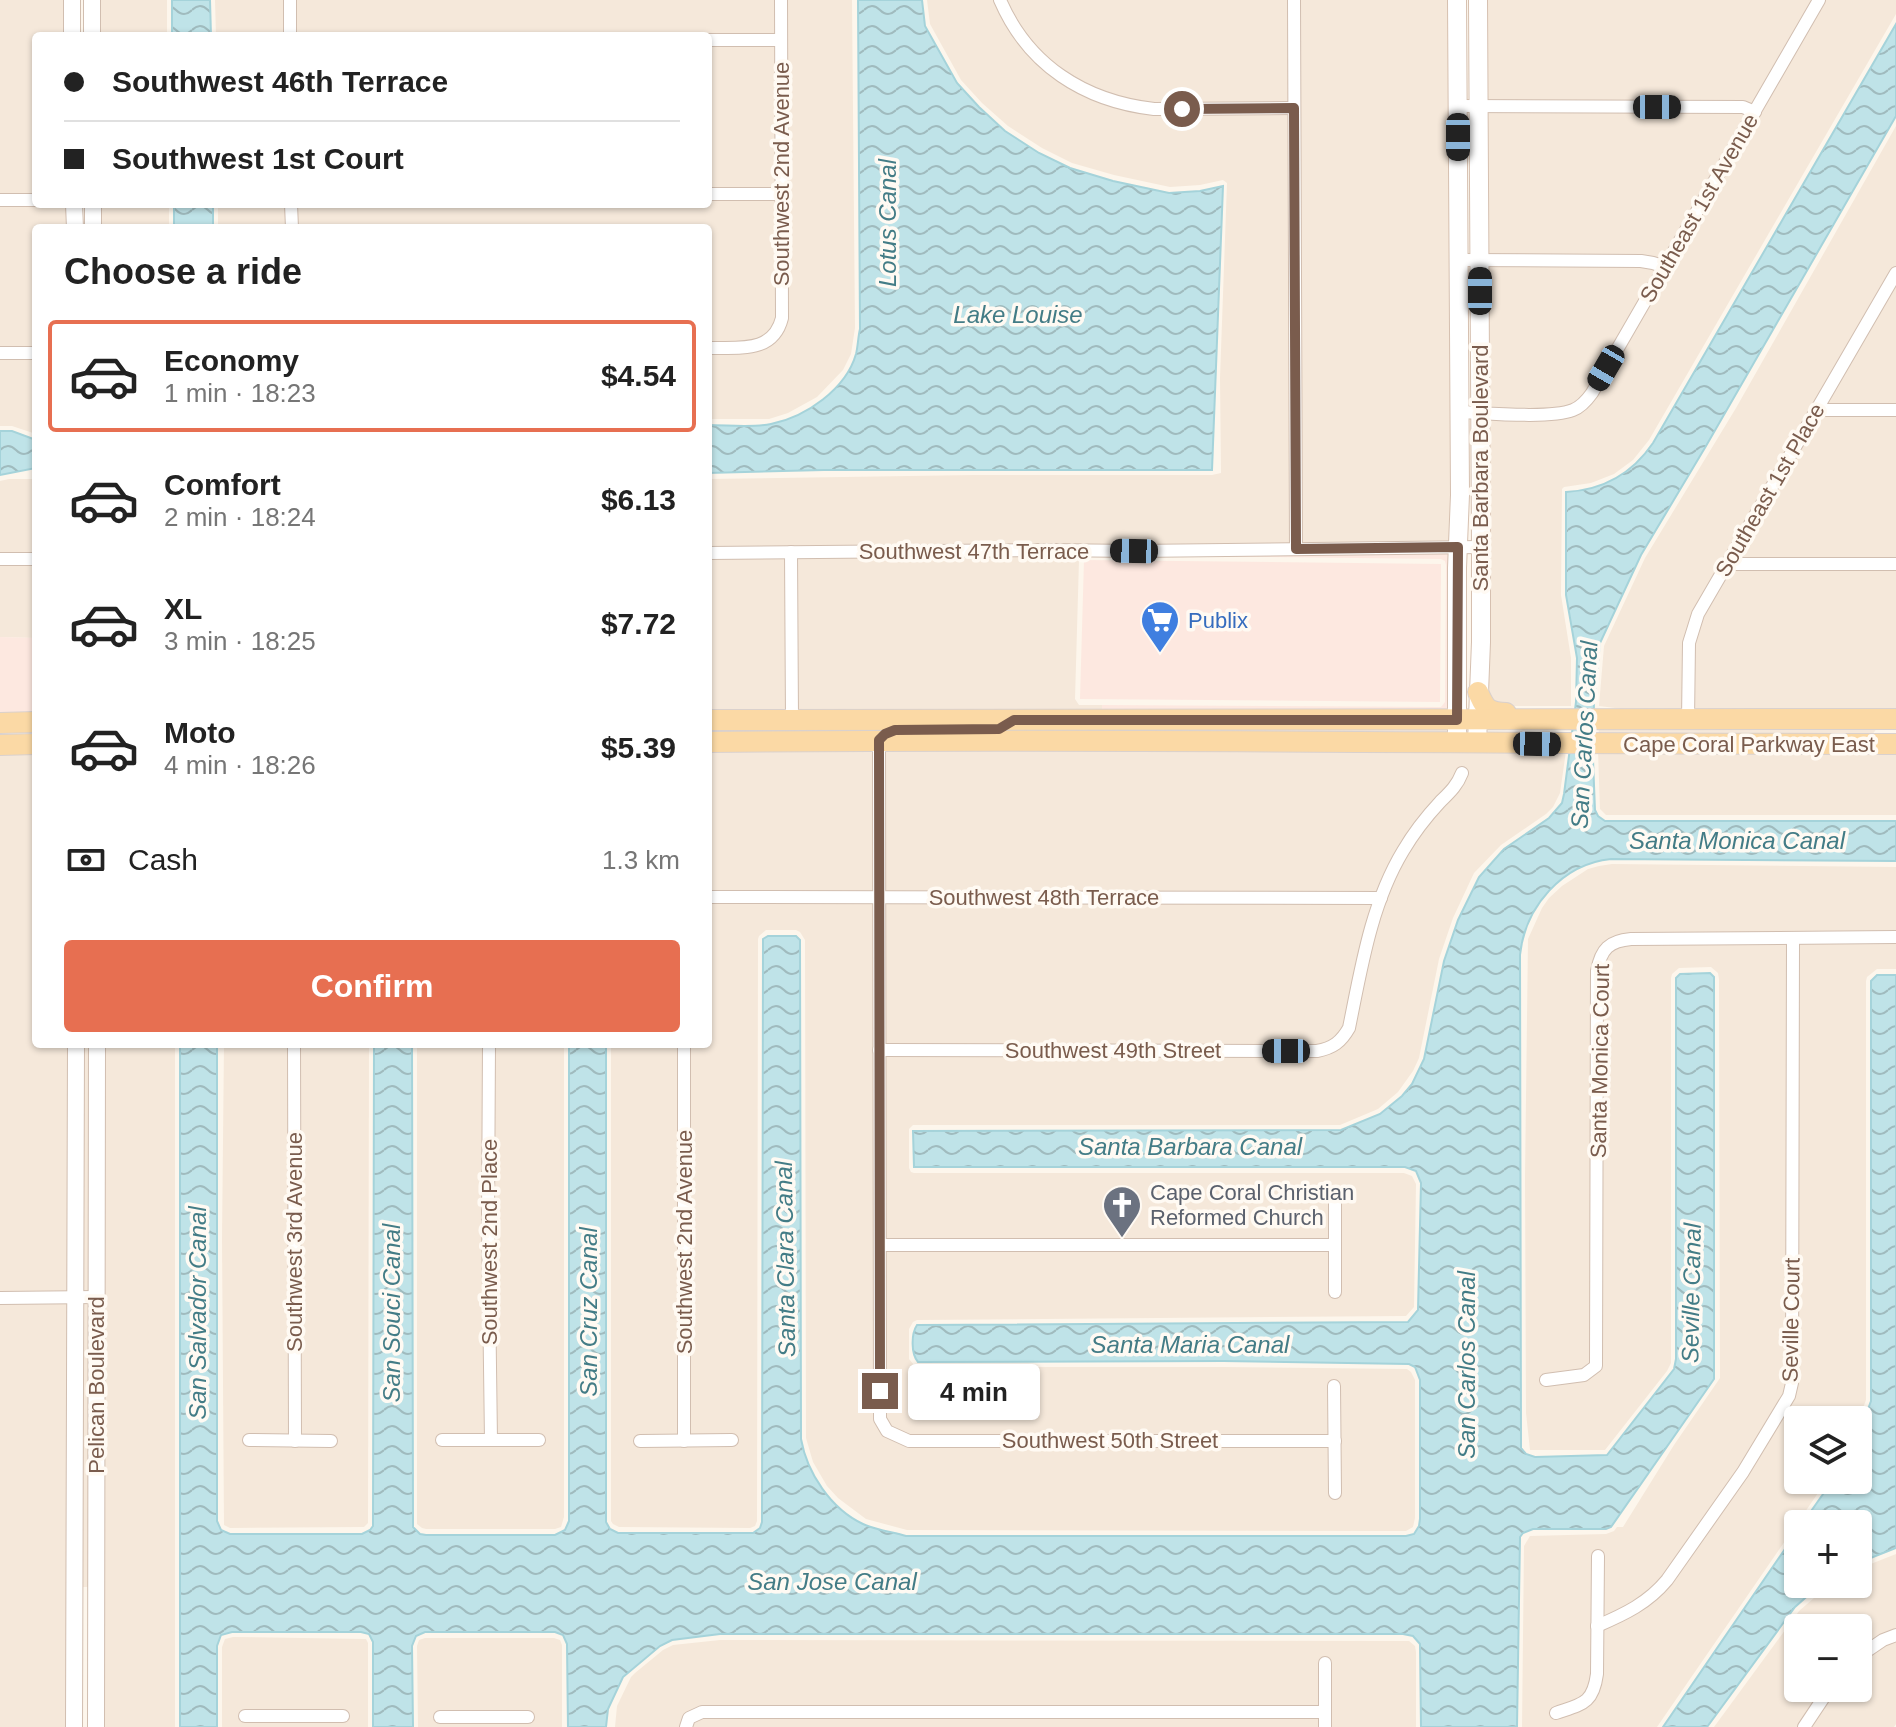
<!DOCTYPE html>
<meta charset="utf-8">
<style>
:root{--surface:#fff;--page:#f6f6f6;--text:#222;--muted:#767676;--line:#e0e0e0;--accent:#e76f51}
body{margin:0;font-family:Helvetica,sans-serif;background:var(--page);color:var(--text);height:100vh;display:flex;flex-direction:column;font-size:30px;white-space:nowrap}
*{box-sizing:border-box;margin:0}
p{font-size:26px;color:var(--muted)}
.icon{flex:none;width:44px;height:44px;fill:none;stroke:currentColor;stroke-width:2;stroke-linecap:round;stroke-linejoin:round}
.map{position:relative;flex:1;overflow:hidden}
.side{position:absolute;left:32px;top:224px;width:680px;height:824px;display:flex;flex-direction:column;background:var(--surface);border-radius:8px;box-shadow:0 2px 6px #0004}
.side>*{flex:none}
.banner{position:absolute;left:32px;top:32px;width:680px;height:176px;border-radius:8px;box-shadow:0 2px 6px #0004;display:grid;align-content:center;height:176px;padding:0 32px;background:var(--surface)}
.fabs{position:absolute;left:1784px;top:1406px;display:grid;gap:16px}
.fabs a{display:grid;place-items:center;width:88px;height:88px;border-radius:8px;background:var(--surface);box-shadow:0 2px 6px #0004;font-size:40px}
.end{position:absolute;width:36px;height:36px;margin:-18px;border:10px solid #7a5c4d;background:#fff;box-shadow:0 0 0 4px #fff}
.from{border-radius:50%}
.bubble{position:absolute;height:56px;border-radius:8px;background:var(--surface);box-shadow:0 2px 6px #0004;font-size:26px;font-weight:600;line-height:56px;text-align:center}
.car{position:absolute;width:24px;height:48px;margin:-24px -12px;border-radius:10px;box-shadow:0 0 6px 2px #0007;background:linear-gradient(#222 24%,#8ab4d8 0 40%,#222 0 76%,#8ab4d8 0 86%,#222 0)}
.banner b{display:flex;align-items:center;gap:28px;height:76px;font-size:30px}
.banner b+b{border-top:2px solid var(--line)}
.banner i{width:20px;height:20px;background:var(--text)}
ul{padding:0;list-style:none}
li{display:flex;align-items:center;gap:24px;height:112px;margin:0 16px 12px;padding:0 16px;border:4px solid transparent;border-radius:8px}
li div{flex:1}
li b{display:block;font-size:30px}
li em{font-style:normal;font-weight:600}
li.current{border-color:var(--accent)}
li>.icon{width:72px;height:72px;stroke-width:1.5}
h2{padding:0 32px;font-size:36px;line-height:96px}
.pay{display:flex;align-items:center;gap:20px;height:88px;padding:0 32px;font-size:30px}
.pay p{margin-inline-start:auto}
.cta{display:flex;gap:16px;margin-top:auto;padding:16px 32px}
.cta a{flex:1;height:92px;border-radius:8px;background:var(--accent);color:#fff;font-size:32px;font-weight:600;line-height:92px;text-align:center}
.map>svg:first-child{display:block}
.residential{fill:#f5e8da;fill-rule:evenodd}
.commercial{fill:#fde8e0}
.water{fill:url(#water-waves);stroke:#a5d3da;stroke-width:2}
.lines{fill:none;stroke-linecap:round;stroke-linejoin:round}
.minor-casing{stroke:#d1beb0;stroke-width:14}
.tertiary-casing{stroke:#d1beb0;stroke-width:18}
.secondary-casing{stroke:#d6c0b0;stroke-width:20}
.primary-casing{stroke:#dad1cd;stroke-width:22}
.minor{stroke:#fff;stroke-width:12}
.tertiary{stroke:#fff;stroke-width:16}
.secondary{stroke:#fff;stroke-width:18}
.primary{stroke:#fbd9a5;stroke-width:20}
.route{stroke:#7a5c4d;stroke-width:10}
.labels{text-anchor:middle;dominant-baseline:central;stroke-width:7;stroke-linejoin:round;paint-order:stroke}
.street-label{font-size:22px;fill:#7a5c4d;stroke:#fffaf3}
.shop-label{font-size:22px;fill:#366cbe;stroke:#fffaf3;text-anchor:start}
.worship-label{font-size:22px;fill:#5b616d;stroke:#fffaf3;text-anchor:start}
.water-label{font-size:24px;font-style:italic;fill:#437c86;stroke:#fffaf3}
</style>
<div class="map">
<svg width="1896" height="1727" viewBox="0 0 1896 1727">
<defs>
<pattern id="water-waves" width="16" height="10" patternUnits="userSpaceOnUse" patternTransform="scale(2)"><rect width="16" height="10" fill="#bfe3e8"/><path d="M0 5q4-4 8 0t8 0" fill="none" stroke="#a0bbbe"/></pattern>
</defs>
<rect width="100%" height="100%" fill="#fdf6ec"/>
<g class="residential">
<polygon points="0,0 66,0 67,36 36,36 36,204 68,204 69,228 36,228 36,434 12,426 0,426"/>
<rect x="98" y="0" width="69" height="36"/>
<polygon points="215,0 852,0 855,328 851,354 843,370 817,397 788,413 769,419 708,419 708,228 218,228 218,204 708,204 708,36 216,36"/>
<polygon points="927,0 1451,0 1452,545 1082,555 1079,560 1075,699 1079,705 1102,705 1102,713 708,713 708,479 974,475 1212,475 1221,473 1220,378 1227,183 1223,180 1200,185 1170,187 1114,175 1072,163 1042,148 1008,126 982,103 961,80 930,24"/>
<polygon points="1484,0 1896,0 1896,14 1649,440 1633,460 1614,474 1591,483 1564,487 1562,489 1561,595 1571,658 1571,706 1498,706 1484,690"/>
<polygon points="1896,126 1896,713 1663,714 1599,706 1604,646 1645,558 1736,408"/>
<rect x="99" y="204" width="70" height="24"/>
<polygon points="9,479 36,479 36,638 0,637 0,481"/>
<polygon points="1452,726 1451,737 1218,733 1223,728"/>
<polygon points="1599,727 1877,728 1870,738 1598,738"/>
<polygon points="708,748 1566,751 1560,793 1553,807 1546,814 1501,845 1474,873 1453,918 1439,959 1419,1058 1413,1071 1398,1092 1378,1109 1340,1125 913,1125 909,1129 909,1168 911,1172 914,1173 1404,1173 1412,1176 1416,1184 1414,1307 1406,1316 917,1320 913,1322 909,1329 909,1359 914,1365 918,1367 1223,1367 1407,1369 1411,1372 1415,1380 1415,1518 1413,1527 1406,1531 907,1530 866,1519 838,1498 827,1486 813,1462 806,1438 805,940 800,932 796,930 766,930 759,936 758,939 757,1521 755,1526 750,1528 619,1527 613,1524 611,1521 611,1044 708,1044"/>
<polygon points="0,751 36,751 36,1044 70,1044 69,1727 0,1727"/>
<polygon points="1598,751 1896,751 1896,815 1606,815 1600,809"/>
<polygon points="1612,864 1896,867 1896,969 1877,969 1867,977 1866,981 1866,1400 1858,1421 1798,1420 1798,1480 1827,1480 1657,1727 1522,1727 1524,1546 1530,1536 1606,1534 1614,1531 1617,1527 1623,1527 1674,1445 1720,1378 1719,979 1718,973 1711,967 1679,968 1672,974 1671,978 1671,1363 1667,1371 1605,1450 1530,1450 1526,1413 1525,1177 1528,939 1542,908 1549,898 1562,886 1588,869 1599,866"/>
<polygon points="81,1044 91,1044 90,1587 80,1587"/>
<polygon points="103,1044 175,1044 175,1727 101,1727"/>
<polygon points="224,1044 369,1044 368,1523 364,1527 230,1528 224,1525 222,1239"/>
<polygon points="417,1044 564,1044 564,1517 561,1527 555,1529 426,1529 422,1528 417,1524"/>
<path d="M1896 1554V1724L1894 1727H1714L1799 1611 1830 1584H1858V1569ZM1798 1628H1858V1688H1798Z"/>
<polygon points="233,1637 366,1639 368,1643 368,1727 222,1727 222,1647 225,1639"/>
<polygon points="425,1638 554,1638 560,1640 562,1645 562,1727 418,1727 417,1646 419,1640"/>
<polygon points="720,1640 1409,1641 1415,1646 1416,1652 1416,1727 615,1727 617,1706 631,1677 635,1673 663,1650 673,1645"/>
</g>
<g class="commercial">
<polygon points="1452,545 1452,713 1102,713 1102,705 1441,707 1445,702 1446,565 1445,561 1441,559 1097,555"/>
<polygon points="1084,560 1441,564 1440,702 1080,699"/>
<polygon points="0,637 36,638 36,716 0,717"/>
</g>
<g class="water">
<polygon points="172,0 210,0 211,36 172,36"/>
<path d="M858 0H922L925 26 957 83 979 107 1005 131 1039 153 1070 168 1113 181 1169 193 1200 191 1223 186 1212 470H824L708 473V425C728 425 752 428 771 424 806 417 846 389 856 354 858 346 858 337 860 329Z"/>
<path d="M1896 24V116L1706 446 1641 555 1600 643 1594 701 1593 760 1595 810 1598 816 1605 821H1896V861L1611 859C1562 864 1525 907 1520 955L1521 1448 1526 1454 1535 1457 1607 1455 1674 1369 1676 1359V978L1680 974 1710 973 1714 977V1379L1611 1527 1606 1529H1533L1523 1533 1520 1537 1517 1727H1421L1420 1644 1413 1636 1403 1634H720L672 1640 660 1646 623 1677 608 1709 606 1727H568L567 1644 563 1635 555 1632H425L416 1636 412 1646 413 1727H373V1642L369 1634 361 1632H232L221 1635 217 1646V1727H180V1044H217V1521L221 1530 230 1534H362L370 1530 373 1526 374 1044H412L413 1527 420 1534 426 1535H555L565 1530 569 1521V1044H606V1522L610 1529 618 1533H753L760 1528 762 1522 763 939 768 936H796L800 940 801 1439C807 1473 831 1509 863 1524 876 1530 892 1532 906 1536H1406L1414 1534 1419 1526 1420 1519V1380L1415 1367 1409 1364 1223 1361 918 1362C911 1354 911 1334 917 1325L1408 1322 1418 1310 1421 1183 1416 1171 1405 1167H914L913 1131 1341 1130 1380 1114 1402 1096 1412 1084 1424 1059 1444 961 1458 920 1479 877 1504 849 1549 818 1562 803 1564 794 1576 702 1577 658 1566 595V492C1603 490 1632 474 1653 443Z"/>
<rect x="174" y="204" width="39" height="24"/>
<polygon points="0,431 12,431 36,440 36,468 0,475"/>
<polygon points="1877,975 1896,975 1896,1548 1858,1563 1858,1524 1802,1524 1833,1480 1858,1480 1858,1436 1871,1401 1871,981"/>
<polygon points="1798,1530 1798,1584 1821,1584 1795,1607 1707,1727 1663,1727"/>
</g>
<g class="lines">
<g class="minor-casing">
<g id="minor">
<polyline points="290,0 290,36"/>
<path d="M1000 0C1028 65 1084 101 1154 109L1294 108"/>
<polyline points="1294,0 1296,549"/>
<polyline points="708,40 781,40"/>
<polyline points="1457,106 1743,107 1755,112"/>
<polyline points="708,194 781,194"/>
<polyline points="0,200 36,200"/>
<polyline points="291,204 292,228"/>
<polyline points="1458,260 1641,261 1653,263 1665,267"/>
<path d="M708 348C738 347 773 354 782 318L781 0"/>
<polyline points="0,353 36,353"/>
<polyline points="1817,410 1896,410"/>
<path d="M1459 412C1486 413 1550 419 1573 410 1581 407 1587 400 1592 393L1819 0"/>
<polyline points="791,552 792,720"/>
<polyline points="708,553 1047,550 1135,551 1481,547"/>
<polyline points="0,559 36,559"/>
<polyline points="1728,564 1896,564"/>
<polyline points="1688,720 1689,643 1698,614 1896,273"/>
<polyline points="879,740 880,1419 887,1431 909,1441 1335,1441"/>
<polyline points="708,897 1381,898"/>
<polyline points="294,1044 295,1441"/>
<polyline points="489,1044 488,1219 491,1440"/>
<polyline points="684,1044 684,1441"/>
<path d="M879 1050 1317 1051C1333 1048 1341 1042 1349 1028 1361 969 1371 904 1403 851 1413 834 1426 817 1440 802 1449 793 1457 786 1462 773"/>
<polyline points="1335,1202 1335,1292"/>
<polyline points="880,1245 1335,1245"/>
<polyline points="0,1298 97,1297"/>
<path d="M1546 1380 1584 1375 1596 1366 1597 971C1601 949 1609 941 1631 939L1896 937"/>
<polyline points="1334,1386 1335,1493"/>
<polyline points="249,1440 331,1441"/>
<polyline points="442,1440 539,1440"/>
<polyline points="640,1441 732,1440"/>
<path d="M1597 1626C1625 1614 1648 1603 1667 1580L1743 1472 1789 1396 1792 1383 1793 939"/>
<polyline points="1858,1657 1883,1640 1896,1635"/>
<path d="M1556 1713C1582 1704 1593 1704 1597 1674L1598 1556"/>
<polyline points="245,1716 343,1716"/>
<polyline points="440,1717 528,1717"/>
<polyline points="686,1727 689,1718 702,1712 1324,1712"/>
<polyline points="1325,1727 1325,1663"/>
<polyline points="1804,1727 1830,1688"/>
</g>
</g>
<g class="tertiary-casing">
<g id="tertiary">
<polyline points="72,0 72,36"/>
<polyline points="92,0 92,36"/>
<polyline points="74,204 75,228"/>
<polyline points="93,204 93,228"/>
<polyline points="74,1727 76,1044"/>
<polyline points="96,1727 97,1044"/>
</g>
</g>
<g class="secondary-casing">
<g id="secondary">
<polyline points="1457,0 1460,495 1457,568 1457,743"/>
<polyline points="1477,743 1481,642 1481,547 1478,0"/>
</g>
</g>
<g class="primary-casing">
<g id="primary">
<path d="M1478 692C1485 708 1487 712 1506 713"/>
<polyline points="708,720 1896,719"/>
<polyline points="0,723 36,722"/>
<path d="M708 742C1104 738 1500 744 1896 744"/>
<polyline points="0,745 36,744"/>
</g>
</g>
<use href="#minor" class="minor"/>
<use href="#tertiary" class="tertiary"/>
<use href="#secondary" class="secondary"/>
<use href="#primary" class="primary"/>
</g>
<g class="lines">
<polyline class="route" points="880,1391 879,740 885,734 895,730 999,729 1014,720 1457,720 1458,547 1296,549 1294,108 1182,109"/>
</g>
<defs>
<g id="supermarket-pin" transform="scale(2)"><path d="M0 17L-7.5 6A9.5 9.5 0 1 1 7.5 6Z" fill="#3f7fe0" stroke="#fffaf3"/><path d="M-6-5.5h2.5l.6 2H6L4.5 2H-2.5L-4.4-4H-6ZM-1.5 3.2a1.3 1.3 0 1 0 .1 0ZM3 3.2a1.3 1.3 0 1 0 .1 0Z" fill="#fff"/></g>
<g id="church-pin" transform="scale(2)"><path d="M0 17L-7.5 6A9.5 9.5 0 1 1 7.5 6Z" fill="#6b7280" stroke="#fffaf3"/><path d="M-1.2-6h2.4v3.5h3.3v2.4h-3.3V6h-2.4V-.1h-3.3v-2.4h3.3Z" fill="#fff"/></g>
</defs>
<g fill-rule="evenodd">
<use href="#supermarket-pin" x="1160" y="620"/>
<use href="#church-pin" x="1122" y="1205"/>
</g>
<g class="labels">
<g class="street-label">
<text transform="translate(781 174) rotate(-90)">Southwest 2nd Avenue</text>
<text transform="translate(1699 208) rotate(-60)">Southeast 1st Avenue</text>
<text transform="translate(1480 468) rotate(-90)">Santa Barbara Boulevard</text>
<text transform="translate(1770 490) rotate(-60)">Southeast 1st Place</text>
<text x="974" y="551">Southwest 47th Terrace</text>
<text x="1749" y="744">Cape Coral Parkway East</text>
<text x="1044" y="897">Southwest 48th Terrace</text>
<text x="1113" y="1050">Southwest 49th Street</text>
<text transform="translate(1600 1061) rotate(-89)">Santa Monica Court</text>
<text transform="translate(294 1242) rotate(-90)">Southwest 3rd Avenue</text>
<text transform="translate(489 1242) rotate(-90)">Southwest 2nd Place</text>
<text transform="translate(684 1242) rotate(-90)">Southwest 2nd Avenue</text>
<text transform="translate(1791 1320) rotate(-89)">Seville Court</text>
<text transform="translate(96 1385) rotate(-90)">Pelican Boulevard</text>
<text x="1110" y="1440">Southwest 50th Street</text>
</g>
<g class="shop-label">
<text x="1188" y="620">Publix</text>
</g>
<g class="worship-label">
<text x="1150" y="1192">Cape Coral Christian<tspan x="1150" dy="25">Reformed Church</tspan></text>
</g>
<g class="water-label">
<text transform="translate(887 223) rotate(-90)">Lotus Canal</text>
<text x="1018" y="314">Lake Louise</text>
<text transform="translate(1584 735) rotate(-87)">San Carlos Canal</text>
<text x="1737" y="840">Santa Monica Canal</text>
<text x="1190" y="1146">Santa Barbara Canal</text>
<text transform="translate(785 1259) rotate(-91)">Santa Clara Canal</text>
<text transform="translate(1691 1293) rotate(-89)">Seville Canal</text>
<text transform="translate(588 1312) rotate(-90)">San Cruz Canal</text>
<text transform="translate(197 1313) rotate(-90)">San Salvador Canal</text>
<text transform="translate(391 1313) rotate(-90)">San Souci Canal</text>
<text x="1190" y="1344">Santa Maria Canal</text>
<text transform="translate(1466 1365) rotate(-90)">San Carlos Canal</text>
<text x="832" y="1581">San Jose Canal</text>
</g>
</g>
</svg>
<div class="fabs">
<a><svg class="icon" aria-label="layers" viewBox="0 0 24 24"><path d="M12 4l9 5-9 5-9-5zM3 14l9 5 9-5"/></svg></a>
<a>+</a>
<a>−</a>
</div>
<i class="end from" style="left:1182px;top:109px"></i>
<i class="end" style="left:880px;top:1391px"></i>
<div class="bubble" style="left:908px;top:1364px;width:132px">4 min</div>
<i class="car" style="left:1657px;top:107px;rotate:90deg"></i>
<i class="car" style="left:1458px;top:137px;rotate:180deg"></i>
<i class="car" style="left:1480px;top:291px;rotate:0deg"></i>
<i class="car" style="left:1606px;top:368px;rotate:210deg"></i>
<i class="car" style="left:1134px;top:551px;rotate:271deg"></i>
<i class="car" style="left:1537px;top:744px;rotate:91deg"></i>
<i class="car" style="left:1286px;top:1051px;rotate:270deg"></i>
<div class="banner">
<b><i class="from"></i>Southwest 46th Terrace</b>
<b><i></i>Southwest 1st Court</b>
</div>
<section class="side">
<h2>Choose a ride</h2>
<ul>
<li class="current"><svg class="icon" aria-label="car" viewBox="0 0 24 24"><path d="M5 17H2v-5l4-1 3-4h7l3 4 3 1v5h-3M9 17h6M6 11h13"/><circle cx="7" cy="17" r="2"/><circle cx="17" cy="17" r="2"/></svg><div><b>Economy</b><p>1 min · 18:23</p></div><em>$4.54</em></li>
<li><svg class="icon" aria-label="car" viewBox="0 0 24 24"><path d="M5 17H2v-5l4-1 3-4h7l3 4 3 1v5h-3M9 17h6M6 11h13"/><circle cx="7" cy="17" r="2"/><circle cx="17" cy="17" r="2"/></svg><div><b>Comfort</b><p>2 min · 18:24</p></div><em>$6.13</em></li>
<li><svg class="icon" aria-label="car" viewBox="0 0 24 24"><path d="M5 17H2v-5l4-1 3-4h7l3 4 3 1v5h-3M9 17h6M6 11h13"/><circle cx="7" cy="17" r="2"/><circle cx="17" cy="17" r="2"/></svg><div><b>XL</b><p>3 min · 18:25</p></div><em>$7.72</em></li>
<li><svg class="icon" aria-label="car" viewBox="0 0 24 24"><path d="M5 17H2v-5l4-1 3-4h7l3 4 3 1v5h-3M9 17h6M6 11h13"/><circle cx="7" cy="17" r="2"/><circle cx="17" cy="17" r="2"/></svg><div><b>Moto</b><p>4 min · 18:26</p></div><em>$5.39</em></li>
</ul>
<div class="pay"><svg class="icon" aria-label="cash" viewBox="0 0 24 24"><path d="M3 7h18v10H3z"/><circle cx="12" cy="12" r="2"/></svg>Cash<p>1.3 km</p></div>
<div class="cta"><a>Confirm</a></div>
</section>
</div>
